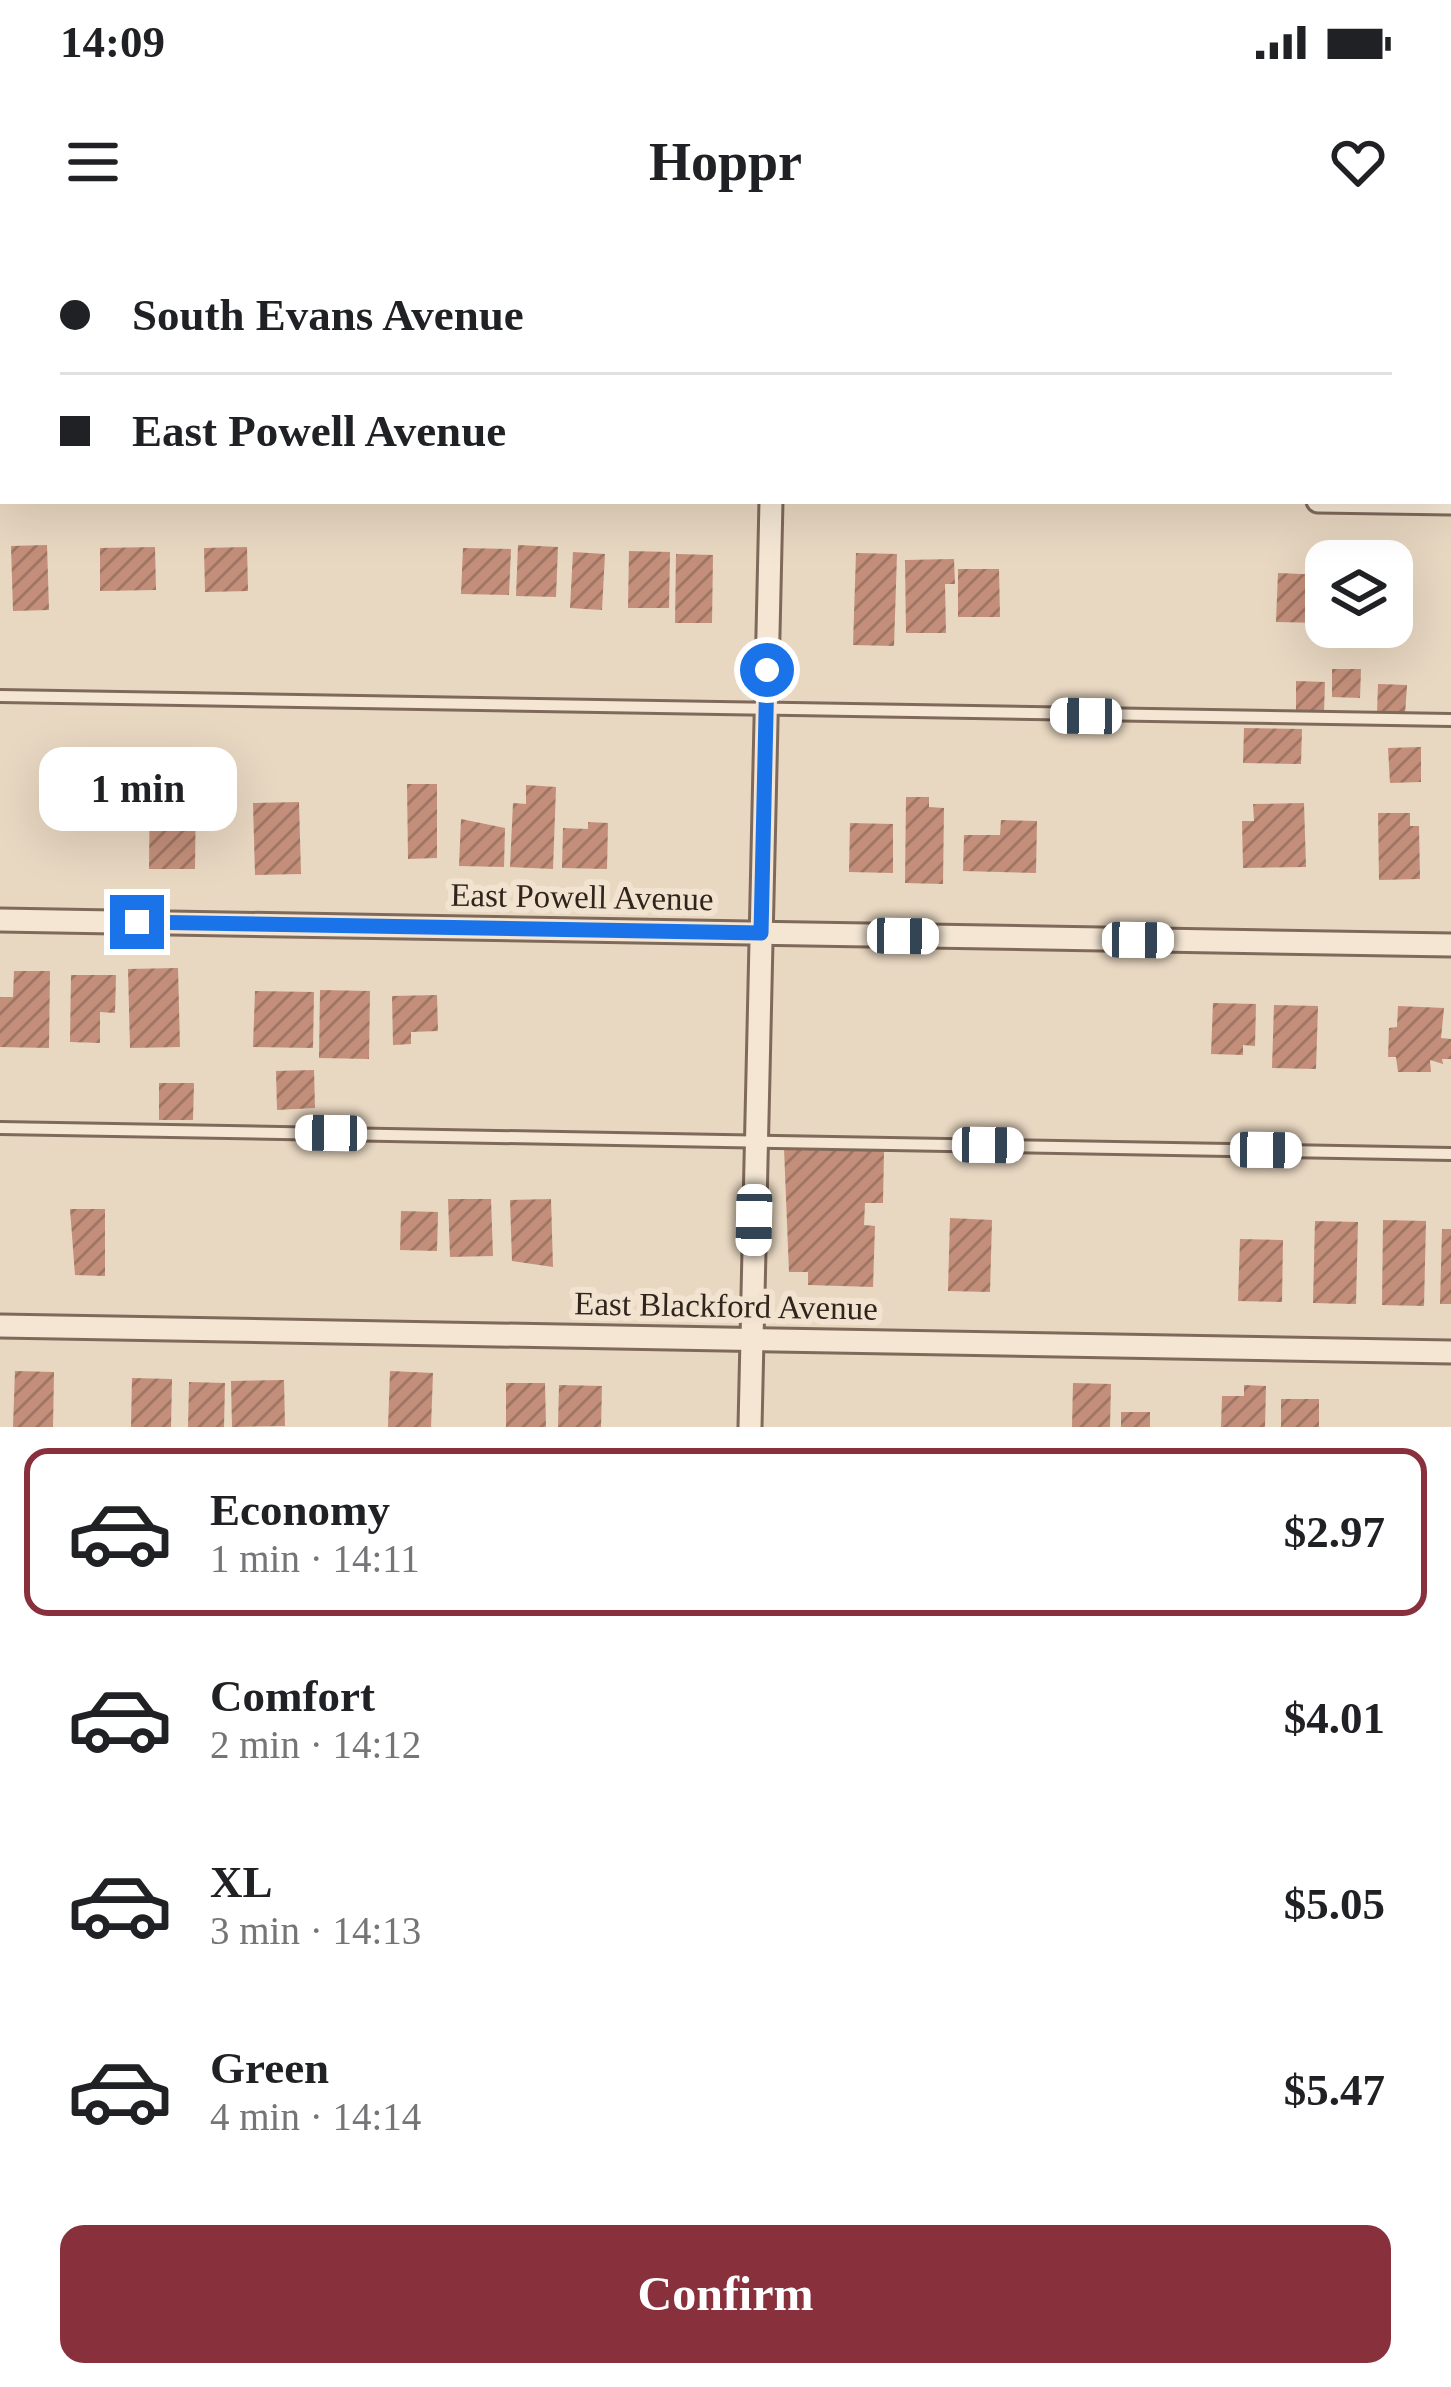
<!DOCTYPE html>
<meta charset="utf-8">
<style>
:root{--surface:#fff;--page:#f6f6f6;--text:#202124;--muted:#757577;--line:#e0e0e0;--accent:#88313d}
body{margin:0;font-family:"Times New Roman",serif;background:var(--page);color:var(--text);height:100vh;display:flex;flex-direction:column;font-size:45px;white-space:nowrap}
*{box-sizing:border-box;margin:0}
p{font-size:39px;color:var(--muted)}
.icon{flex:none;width:66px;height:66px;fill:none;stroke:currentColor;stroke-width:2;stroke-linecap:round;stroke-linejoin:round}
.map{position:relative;height:1187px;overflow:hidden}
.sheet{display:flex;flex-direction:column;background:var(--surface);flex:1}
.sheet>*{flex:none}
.banner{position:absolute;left:0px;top:0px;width:1452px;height:264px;box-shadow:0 12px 48px #0002;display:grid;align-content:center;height:264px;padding:0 60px;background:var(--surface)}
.tools{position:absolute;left:1305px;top:300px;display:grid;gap:24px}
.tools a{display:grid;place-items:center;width:108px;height:108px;border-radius:24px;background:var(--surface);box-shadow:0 12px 48px #0002;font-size:60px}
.end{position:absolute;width:54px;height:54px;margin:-27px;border:15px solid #1a73e8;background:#fff;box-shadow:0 0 0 6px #fff}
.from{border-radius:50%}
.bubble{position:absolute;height:84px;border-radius:24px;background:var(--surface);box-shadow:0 12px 48px #0002;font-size:39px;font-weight:600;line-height:84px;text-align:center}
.car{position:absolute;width:36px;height:72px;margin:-36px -18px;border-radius:15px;box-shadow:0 0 9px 3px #0007;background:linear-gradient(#fff 24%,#345 0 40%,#fff 0 76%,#345 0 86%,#fff 0)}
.banner b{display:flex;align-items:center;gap:42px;height:114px;font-size:45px}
.banner b+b{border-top:3px solid var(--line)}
.banner i{width:30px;height:30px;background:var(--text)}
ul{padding:21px 0 0;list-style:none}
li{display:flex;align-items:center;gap:36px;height:168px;margin:0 24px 18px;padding:0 36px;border:6px solid transparent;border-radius:24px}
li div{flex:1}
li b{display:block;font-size:45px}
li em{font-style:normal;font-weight:600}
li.active{border-color:var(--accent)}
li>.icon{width:108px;height:108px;stroke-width:1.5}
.primary-button{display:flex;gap:24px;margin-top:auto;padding:24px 60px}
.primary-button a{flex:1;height:138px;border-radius:24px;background:var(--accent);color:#fff;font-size:48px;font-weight:600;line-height:138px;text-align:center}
.status{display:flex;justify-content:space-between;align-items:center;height:84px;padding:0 60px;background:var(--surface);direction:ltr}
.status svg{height:33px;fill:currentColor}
header{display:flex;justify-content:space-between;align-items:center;height:156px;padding:0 60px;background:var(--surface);font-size:54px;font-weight:600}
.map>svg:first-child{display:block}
.building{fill:url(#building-hatch)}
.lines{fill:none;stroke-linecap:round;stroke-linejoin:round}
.lane-casing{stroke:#7f695a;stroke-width:16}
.street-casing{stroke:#7f695a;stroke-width:27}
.lane{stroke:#f4e6d3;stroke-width:10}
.street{stroke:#f4e6d3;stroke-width:21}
.route{stroke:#1a73e8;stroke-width:15}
.labels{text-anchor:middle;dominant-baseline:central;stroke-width:12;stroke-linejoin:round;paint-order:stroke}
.street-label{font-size:33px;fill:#31241d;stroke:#f1e3cf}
</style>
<div class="status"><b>14:09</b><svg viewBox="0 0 49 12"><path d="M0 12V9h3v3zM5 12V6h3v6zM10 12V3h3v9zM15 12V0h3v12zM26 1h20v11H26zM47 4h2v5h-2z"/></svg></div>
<header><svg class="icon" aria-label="menu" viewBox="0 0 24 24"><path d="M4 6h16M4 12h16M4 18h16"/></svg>Hoppr<svg class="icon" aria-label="heart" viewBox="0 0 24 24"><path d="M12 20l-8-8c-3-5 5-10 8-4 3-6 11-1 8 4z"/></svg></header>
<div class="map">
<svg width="1451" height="1187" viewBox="0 0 1451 1187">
<defs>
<pattern id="building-hatch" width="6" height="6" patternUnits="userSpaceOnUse" patternTransform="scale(3)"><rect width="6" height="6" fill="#c38f7a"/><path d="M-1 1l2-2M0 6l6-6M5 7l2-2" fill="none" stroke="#9f7563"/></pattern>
</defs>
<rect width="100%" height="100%" fill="#e8d7c1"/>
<g class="building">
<polygon points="47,305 49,370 13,371 11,306"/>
<polygon points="518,305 558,307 556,357 516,356"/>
<polygon points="155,307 156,350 100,351 100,308"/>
<polygon points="247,307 248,351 205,352 204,308"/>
<polygon points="463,308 511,309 509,355 461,354"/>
<polygon points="629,311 670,312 669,368 628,368"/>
<polygon points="573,312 605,314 602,370 570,368"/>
<polygon points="856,313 897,314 894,406 853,405"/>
<polygon points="676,314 713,315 712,383 675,383"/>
<polygon points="954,319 955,344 945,344 946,393 906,393 905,320"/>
<polygon points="958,329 999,329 1000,377 958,377"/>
<polygon points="1278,333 1325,335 1324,383 1276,382"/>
<polygon points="1332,429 1361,429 1360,458 1332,457"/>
<polygon points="1296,441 1325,442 1324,472 1296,472"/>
<polygon points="1378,444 1407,445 1405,475 1377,474"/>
<polygon points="1244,488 1302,489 1301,524 1243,523"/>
<polygon points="1421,507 1421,542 1390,543 1388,508"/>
<polygon points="150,541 196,541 195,629 149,629"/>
<polygon points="407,544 437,544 437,618 408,619"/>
<polygon points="526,545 556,547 553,629 510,627 513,563 526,564"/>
<polygon points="906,557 929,557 929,567 944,568 943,644 905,643"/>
<polygon points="299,562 301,634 255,635 253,563"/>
<polygon points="1304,563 1306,627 1243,628 1242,581 1254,581 1253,564"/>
<polygon points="1378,573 1410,573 1410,586 1419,586 1420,639 1379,640"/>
<polygon points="461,579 505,588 504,627 459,626"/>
<polygon points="1001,580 1037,581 1036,633 963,631 964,595 1000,595"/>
<polygon points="588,582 608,583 607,629 562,628 563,588 588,589"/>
<polygon points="850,583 893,584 893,633 849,632"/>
<polygon points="178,728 180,807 130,808 128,729"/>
<polygon points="14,731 50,731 49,808 0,807 0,757 13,757"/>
<polygon points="71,735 116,735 115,773 100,772 100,803 70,802"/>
<polygon points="320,750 370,751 369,819 319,818"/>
<polygon points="255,751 314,752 313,808 253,807"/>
<polygon points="437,755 438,791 411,792 411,804 393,805 392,756"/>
<polygon points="1213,763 1256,764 1255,806 1243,805 1243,815 1211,814"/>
<polygon points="1274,765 1318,766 1316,829 1272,828"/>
<polygon points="1398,766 1444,768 1441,798 1451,799 1451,819 1442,819 1443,824 1430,820 1431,832 1398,832 1396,817 1388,817 1389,788 1397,787"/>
<polygon points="314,830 315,868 277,870 276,831"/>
<polygon points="159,843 194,843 193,880 159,880"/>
<polygon points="784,908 884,910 883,963 865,963 864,985 875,986 873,1047 808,1045 808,1032 789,1032"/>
<polygon points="448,959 491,959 493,1016 450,1017"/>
<polygon points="551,959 553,1027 512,1021 510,960"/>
<polygon points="70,969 105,969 105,1036 75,1035"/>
<polygon points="401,971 438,972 437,1011 400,1010"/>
<polygon points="950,978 992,980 990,1052 948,1051"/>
<polygon points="1383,980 1426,981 1424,1066 1382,1065"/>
<polygon points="1315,981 1358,982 1356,1064 1313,1063"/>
<polygon points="1442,989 1451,989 1451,1064 1440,1064"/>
<polygon points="1240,999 1283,1000 1282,1062 1238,1061"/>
<polygon points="15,1131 54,1132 53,1187 13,1187"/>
<polygon points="390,1131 433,1133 431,1187 388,1187"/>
<polygon points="132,1138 172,1139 171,1187 131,1187"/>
<polygon points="284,1140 285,1186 232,1187 231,1141"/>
<polygon points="189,1142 225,1143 224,1187 188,1187"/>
<polygon points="506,1143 545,1143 546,1187 506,1187"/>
<polygon points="1073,1143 1111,1144 1110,1187 1072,1187"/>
<polygon points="559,1145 602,1146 601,1187 558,1187"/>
<polygon points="1244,1145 1266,1146 1265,1187 1221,1187 1222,1156 1244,1156"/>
<rect x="1281" y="1159" width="38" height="28"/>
<rect x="1121" y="1172" width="29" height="15"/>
</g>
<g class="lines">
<g class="lane-casing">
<g id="lane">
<polyline points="0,25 3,25"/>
<polyline points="0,456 1451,480"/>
<polyline points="0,888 1451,914"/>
</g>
</g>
<g class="street-casing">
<g id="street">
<polyline points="778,3 778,0"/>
<polyline points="0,244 3,244"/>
<polyline points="1318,261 1451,263"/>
<polyline points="0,680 1451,705"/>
<polyline points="0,1086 1451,1112"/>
<polyline points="750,1187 771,261"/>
</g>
</g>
<use href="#lane" class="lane"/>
<use href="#street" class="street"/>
</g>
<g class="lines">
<polyline class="route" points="137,682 761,693 767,430"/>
</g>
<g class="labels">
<g class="street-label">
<text transform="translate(582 657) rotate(1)">East Powell Avenue</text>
<text transform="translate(726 1066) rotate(1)">East Blackford Avenue</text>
</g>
</g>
</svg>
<div class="tools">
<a><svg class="icon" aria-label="layers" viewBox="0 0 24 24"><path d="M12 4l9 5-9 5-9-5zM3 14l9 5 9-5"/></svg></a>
</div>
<i class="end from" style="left:767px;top:430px"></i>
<i class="end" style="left:137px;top:682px"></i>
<div class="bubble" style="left:39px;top:507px;width:198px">1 min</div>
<i class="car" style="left:1086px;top:476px;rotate:271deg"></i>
<i class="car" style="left:903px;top:696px;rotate:91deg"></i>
<i class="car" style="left:1138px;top:700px;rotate:91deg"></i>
<i class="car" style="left:331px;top:893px;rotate:271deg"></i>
<i class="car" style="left:988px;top:905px;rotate:91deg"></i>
<i class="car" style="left:1266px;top:910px;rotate:91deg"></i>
<i class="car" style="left:754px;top:980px;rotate:181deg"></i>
<div class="banner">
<b><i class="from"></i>South Evans Avenue</b>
<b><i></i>East Powell Avenue</b>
</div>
</div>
<section class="sheet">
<ul>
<li class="active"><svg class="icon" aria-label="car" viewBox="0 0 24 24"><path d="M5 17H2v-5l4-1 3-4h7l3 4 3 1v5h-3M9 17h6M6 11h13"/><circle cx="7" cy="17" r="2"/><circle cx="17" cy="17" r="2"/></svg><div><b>Economy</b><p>1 min · 14:11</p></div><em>$2.97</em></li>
<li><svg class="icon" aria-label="car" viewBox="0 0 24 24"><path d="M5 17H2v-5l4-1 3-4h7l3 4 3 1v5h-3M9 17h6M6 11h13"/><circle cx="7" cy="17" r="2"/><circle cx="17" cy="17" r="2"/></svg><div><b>Comfort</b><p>2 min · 14:12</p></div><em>$4.01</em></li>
<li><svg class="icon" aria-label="car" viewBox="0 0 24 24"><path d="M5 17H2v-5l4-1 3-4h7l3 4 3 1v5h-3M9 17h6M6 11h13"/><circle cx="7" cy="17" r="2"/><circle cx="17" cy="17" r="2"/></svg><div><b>XL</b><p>3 min · 14:13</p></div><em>$5.05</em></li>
<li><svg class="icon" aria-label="car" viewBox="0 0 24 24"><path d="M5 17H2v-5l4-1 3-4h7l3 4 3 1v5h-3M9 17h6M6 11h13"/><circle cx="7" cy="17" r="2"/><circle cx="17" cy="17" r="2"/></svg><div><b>Green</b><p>4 min · 14:14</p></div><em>$5.47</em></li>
</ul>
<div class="primary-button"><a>Confirm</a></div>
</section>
